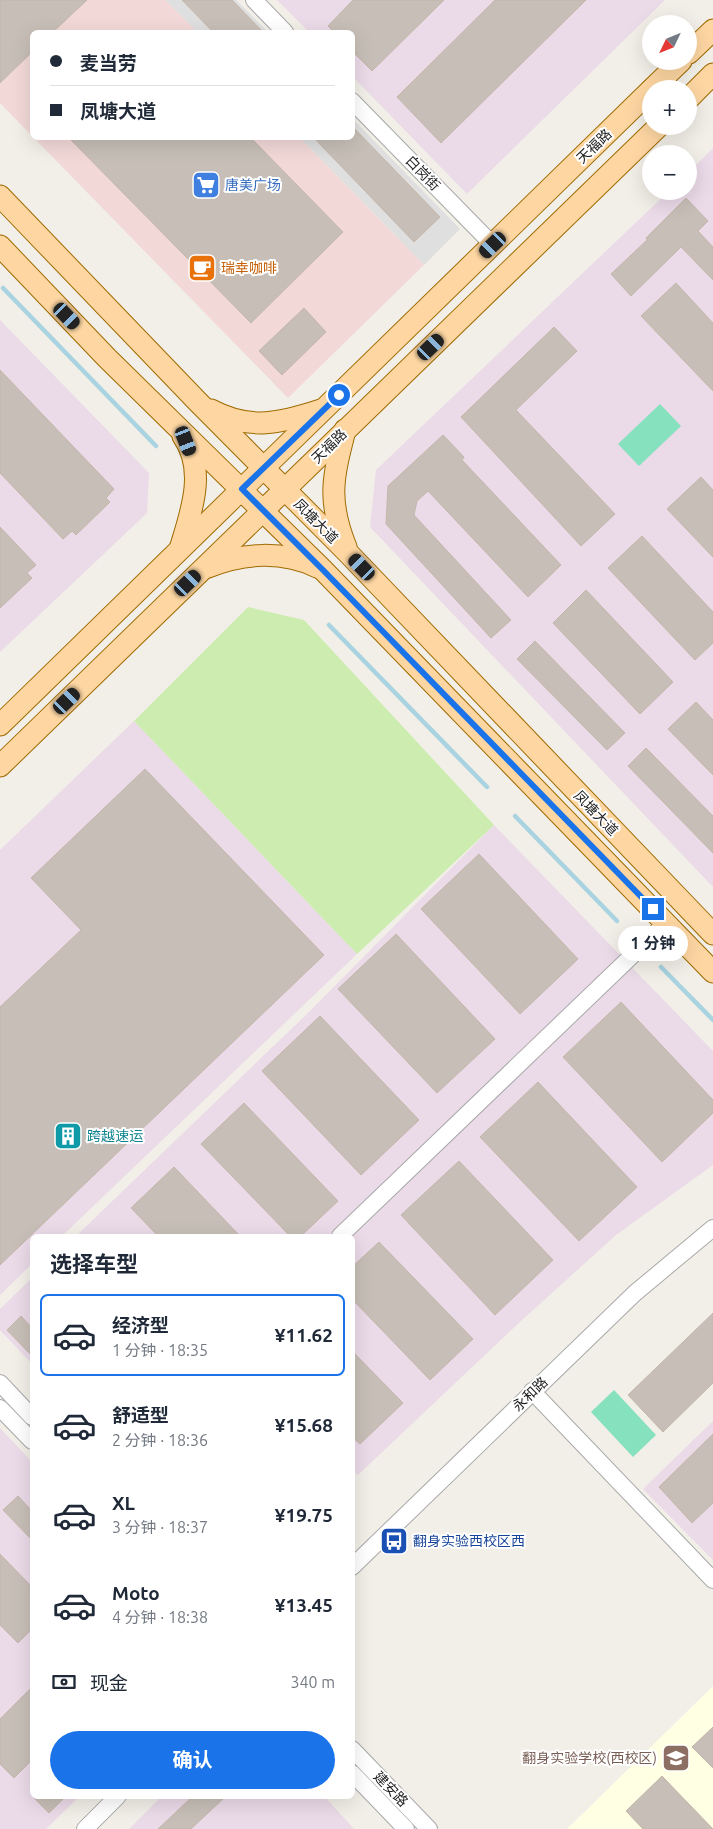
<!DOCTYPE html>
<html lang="zh">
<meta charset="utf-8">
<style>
:root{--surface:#fff;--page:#f2f2f3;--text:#1f2937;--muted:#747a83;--line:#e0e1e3;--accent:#1a73e8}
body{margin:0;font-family:Ubuntu,"Noto Sans SC",sans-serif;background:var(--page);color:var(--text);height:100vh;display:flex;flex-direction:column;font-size:19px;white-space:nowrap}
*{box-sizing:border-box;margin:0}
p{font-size:16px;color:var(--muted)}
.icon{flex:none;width:28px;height:28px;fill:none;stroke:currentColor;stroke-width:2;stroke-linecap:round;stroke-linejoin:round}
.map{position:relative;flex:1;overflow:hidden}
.sheet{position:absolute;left:30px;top:1234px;width:325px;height:565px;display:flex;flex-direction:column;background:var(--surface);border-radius:8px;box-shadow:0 5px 20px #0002}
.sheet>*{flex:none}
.top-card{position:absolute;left:30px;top:30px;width:325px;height:110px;border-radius:8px;box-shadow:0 5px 20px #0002;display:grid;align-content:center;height:110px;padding:0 20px;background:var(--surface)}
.needle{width:32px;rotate:227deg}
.tools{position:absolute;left:642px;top:15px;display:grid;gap:10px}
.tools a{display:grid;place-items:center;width:55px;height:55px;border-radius:50%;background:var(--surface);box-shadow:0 5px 20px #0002;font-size:25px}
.end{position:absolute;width:22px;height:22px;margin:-11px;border:6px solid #1a73e8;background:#fff;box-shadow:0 0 0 2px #fff}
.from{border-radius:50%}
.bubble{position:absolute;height:35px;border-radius:18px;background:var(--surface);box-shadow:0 5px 20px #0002;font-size:16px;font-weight:700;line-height:35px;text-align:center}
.car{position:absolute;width:15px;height:30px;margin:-15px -8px;border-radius:6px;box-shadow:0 0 4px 1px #0007;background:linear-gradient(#222 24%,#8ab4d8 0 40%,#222 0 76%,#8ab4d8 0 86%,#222 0)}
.top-card b{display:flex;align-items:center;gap:18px;height:48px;font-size:19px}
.top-card b+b{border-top:1px solid var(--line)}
.top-card i{width:12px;height:12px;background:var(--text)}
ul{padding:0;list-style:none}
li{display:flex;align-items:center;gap:15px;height:82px;margin:0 10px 8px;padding:0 10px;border:2px solid transparent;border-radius:8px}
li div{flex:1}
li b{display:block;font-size:19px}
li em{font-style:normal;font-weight:700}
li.selected{border-color:var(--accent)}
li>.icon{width:45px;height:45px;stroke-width:1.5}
h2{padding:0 20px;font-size:22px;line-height:60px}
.pay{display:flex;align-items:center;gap:12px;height:55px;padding:0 20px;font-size:19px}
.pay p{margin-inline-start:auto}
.primary-button{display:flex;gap:10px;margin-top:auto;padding:10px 20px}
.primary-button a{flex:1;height:58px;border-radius:30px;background:var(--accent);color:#fff;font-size:20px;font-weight:700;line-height:58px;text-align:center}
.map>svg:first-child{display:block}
.residential{fill:#e0dfdf}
.commercial{fill:#f2d9d8}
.industrial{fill:#ebdae8}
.education{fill:#ffffe4}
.grass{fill:#cdecaf}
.pitch{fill:#86e1be}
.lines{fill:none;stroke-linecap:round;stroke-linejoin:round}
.stream{stroke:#a9d3e0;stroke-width:4.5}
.building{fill:#c7bfb7;stroke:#c4b6aa}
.minor-casing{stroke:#a9a9a9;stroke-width:18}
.major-casing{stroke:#9f6b00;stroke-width:23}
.minor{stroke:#fff;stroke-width:16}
.major{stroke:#fdd6a2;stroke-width:21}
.route{stroke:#1a73e8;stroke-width:6}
.labels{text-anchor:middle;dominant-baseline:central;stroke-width:4;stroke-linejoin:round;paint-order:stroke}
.street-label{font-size:14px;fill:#222;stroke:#fff}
.shop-label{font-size:14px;fill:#366cbe;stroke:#fff;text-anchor:start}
.food-label{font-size:14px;fill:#c56008;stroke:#fff;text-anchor:start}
.culture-label{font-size:14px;fill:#0d838f;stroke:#fff;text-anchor:start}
.transit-label{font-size:14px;fill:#164399;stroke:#fff;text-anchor:start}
.education-label{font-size:14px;fill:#785e54;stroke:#fff;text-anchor:end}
</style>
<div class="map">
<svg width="713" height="1829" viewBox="0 0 713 1829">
<rect width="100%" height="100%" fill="#f2efe8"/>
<g class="residential">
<polygon points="165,0 236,0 268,32 197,32"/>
<polygon points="353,119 460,229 424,265 300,138 352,138"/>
</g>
<g class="commercial">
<polygon points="0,0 165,0 197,32 32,32 32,136 0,103"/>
<polygon points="34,138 300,138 424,265 288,398"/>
</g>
<g class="industrial">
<polygon points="277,0 665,0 467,194 353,77 352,32 309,32"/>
<polygon points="713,148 713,887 370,527 376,470 669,191 689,191 689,172"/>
<polygon points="0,320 149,473 147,513 0,652"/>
<polygon points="134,721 357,954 62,1236 32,1236 32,1264 0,1295 0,850"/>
<polygon points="494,825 713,1051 713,1165 616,1235 522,1320 358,1475 352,1470 352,1236 76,1236 310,1011"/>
<polygon points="32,1278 32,1364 0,1330 0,1309"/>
<polygon points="713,1421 713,1560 643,1489"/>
<polygon points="0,1428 32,1462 32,1796 80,1796 46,1829 0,1829"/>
<polygon points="162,1796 324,1796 354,1829 129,1829"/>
</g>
<polygon class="education" points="713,1686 713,1829 567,1829"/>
<polygon class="grass" points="248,607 304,620 494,825 357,954 134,721"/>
<g class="pitch">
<polygon points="660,404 681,426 639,466 618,444"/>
<polygon points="614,1390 656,1435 633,1457 591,1412"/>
</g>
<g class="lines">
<g class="stream">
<polyline points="3,288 156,446"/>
<polyline points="329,625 487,787"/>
<polyline points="515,816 617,921"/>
<polyline points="661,967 713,1020"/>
</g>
</g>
<g class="building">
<polygon points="0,0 87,0 53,32 32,32 32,52 0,83"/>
<polygon points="182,0 232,0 263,32 213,32"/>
<polygon points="353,0 444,0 372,71 352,51 352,32 334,32 328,26"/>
<polygon points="495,0 586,0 441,143 397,97"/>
<polygon points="352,126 440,217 414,242 314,138 352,138"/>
<polygon points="69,138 251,138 343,232 251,323"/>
<polygon points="686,198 708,221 698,231 713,247 713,280 681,247 631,296 611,274 647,240 646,238"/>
<polygon points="676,283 713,323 713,391 641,316"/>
<polygon points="304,308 326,332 282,375 259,351"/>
<polygon points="554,327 577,351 516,410 615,514 581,546 461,417"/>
<polygon points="0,370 114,489 106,498 110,502 76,535 72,531 63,539 0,473"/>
<polygon points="443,435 464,457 462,460 561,565 528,597 428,491 417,501 414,515 511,620 491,638 386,524 388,486"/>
<polygon points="701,477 713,490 713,557 667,509"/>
<polygon points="0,527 36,565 27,573 32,578 0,608"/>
<polygon points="642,536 713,612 713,643 695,660 608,568"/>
<polygon points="586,590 673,682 640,714 553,623"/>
<polygon points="535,641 625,733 607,750 517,659"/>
<polygon points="696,702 713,720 713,775 668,729"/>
<polygon points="646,748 713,816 713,853 628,766"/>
<polygon points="145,769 324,955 0,1265 0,1007 81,930 31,878"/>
<polygon points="479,854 578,959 520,1014 421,909"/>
<polygon points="396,934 495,1039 437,1093 338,989"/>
<polygon points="621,1002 713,1100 713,1113 662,1162 563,1057"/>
<polygon points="320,1016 419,1120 361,1175 262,1071"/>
<polygon points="538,1082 637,1187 579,1241 480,1137"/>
<polygon points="244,1103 338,1201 301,1236 290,1236 201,1144"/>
<polygon points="459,1161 553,1260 495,1315 401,1215"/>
<polygon points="174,1167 240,1236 158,1236 131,1208"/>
<polygon points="379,1242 473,1339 430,1380 352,1299 352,1267"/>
<polygon points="713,1313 713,1383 663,1432 628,1395"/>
<polygon points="21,1316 32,1328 32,1356 7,1330"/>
<polygon points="352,1351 403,1403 360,1444 352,1437"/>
<polygon points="713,1434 713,1503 692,1523 659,1487"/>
<polygon points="18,1496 32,1511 32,1540 3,1510"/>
<polygon points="0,1554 32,1587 32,1629 18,1643 0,1625"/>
<polygon points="32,1687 32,1760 14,1778 0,1764 0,1719"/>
<polygon points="713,1727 713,1768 692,1747"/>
<polygon points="662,1776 713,1829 643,1829 626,1811"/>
<polygon points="32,1796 66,1796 49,1813"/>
<polygon points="193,1796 226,1796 191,1829 158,1829"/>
</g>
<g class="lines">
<g class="minor-casing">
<g id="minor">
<polyline points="254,0 285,32"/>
<polyline points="352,101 493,245"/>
<polyline points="340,1236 666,923"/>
<polyline points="0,1383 32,1417"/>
<polyline points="532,1391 713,1580"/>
<polyline points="0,1408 32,1441"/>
<polyline points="352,1567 635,1293 713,1228"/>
<polyline points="352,1749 429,1829"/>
<polyline points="352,1773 406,1829"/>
<polyline points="85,1829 118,1796"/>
</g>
</g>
<g class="major-casing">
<g id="major">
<polyline points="689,53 713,30"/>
<polyline points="652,89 681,61"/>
<polyline points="689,98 713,74"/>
<polyline points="0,196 198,402 349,554 713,934"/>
<polyline points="0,246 107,358 323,570 713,972"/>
<path d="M211 410C250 431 281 423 321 410"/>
<path d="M345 430C333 477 327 500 346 547"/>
<path d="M180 549C191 513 207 470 183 436"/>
<path d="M208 567C243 553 282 550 317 567"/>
<polyline points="0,725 651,90"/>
<polyline points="0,766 659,126"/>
</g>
</g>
<use href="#minor" class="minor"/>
<use href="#major" class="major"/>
</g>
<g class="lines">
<polyline class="route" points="339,395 242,489 323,570 653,909"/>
</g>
<defs>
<g id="supermarket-square" transform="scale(1.4375)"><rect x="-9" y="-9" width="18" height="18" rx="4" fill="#3f7fe0" stroke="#fff"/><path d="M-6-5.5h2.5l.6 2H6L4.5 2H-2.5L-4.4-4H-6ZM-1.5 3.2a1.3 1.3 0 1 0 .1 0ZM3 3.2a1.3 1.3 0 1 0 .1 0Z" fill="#fff"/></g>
<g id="cafe-square" transform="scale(1.4375)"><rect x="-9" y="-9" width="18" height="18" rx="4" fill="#e8710a" stroke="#fff"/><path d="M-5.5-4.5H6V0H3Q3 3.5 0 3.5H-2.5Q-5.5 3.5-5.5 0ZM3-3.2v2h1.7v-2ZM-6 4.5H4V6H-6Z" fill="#fff"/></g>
<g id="building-square" transform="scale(1.4375)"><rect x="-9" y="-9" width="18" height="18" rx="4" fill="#0f9aa8" stroke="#fff"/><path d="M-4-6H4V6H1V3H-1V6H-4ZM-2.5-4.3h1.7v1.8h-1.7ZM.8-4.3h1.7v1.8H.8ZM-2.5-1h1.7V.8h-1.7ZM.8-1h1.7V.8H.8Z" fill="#fff"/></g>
<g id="bus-square" transform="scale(1.4375)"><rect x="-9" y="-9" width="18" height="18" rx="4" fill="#1a4fb4" stroke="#fff"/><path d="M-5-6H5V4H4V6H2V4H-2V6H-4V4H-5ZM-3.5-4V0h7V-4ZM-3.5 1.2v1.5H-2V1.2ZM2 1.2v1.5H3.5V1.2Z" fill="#fff"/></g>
<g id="school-square" transform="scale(1.4375)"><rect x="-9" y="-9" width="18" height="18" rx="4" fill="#8d6e63" stroke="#fff"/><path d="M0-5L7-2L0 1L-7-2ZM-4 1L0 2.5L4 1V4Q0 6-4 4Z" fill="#fff"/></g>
</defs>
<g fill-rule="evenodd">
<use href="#supermarket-square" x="206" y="185"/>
<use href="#cafe-square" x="202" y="268"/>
<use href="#building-square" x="68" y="1136"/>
<use href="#bus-square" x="394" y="1541"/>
<use href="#school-square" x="676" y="1758"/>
</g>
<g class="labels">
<g class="street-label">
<text transform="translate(594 146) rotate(-44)">天福路</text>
<text transform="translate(423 173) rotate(46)">白岗街</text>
<text transform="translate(329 446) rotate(-44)">天福路</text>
<text transform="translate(316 521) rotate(45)">凤塘大道</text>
<text transform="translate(596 813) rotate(46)">凤塘大道</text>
<text transform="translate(530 1394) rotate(-44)">永和路</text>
<text transform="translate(391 1789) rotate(46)">建安路</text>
</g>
<g class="shop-label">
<text x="225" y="185">唐美广场</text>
</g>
<g class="food-label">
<text x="221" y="268">瑞幸咖啡</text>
</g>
<g class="culture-label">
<text x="87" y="1136">跨越速运</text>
</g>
<g class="transit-label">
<text x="413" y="1541">翻身实验西校区西</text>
</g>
<g class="education-label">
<text x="657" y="1758">翻身实验学校(西校区)</text>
</g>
</g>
</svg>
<div class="tools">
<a><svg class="needle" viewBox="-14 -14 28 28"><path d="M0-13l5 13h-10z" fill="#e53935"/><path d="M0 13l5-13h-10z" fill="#747a83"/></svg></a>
<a>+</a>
<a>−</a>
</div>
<i class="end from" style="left:339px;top:395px"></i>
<i class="end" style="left:653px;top:909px"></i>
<div class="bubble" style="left:618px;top:926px;width:70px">1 分钟</div>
<i class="car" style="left:493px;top:245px;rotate:226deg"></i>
<i class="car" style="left:67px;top:316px;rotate:136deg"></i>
<i class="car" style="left:431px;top:347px;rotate:46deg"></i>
<i class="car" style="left:186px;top:441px;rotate:159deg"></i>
<i class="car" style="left:362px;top:567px;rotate:316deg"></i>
<i class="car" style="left:188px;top:583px;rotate:46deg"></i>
<i class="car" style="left:67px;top:701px;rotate:46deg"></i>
<div class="top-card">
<b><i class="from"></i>麦当劳</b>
<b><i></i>凤塘大道</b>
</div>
<section class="sheet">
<h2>选择车型</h2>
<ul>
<li class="selected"><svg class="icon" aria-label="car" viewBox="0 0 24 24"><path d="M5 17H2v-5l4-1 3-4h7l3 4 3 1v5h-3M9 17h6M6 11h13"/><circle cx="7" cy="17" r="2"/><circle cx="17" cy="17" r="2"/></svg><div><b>经济型</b><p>1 分钟 · 18:35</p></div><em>¥11.62</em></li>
<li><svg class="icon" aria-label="car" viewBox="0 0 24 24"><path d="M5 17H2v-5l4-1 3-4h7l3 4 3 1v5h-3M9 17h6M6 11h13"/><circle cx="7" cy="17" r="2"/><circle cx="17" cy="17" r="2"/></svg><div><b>舒适型</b><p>2 分钟 · 18:36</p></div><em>¥15.68</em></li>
<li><svg class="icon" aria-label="car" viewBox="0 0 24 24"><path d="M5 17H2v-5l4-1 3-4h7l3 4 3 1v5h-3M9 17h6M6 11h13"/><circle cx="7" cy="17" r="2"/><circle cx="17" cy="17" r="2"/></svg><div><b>XL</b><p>3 分钟 · 18:37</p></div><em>¥19.75</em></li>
<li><svg class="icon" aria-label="car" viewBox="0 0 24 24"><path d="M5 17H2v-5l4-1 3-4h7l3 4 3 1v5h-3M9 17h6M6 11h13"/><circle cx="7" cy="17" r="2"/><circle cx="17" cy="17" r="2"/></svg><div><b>Moto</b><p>4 分钟 · 18:38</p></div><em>¥13.45</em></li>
</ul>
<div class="pay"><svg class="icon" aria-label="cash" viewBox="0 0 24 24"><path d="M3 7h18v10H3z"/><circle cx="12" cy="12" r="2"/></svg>现金<p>340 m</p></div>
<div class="primary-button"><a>确认</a></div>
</section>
</div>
